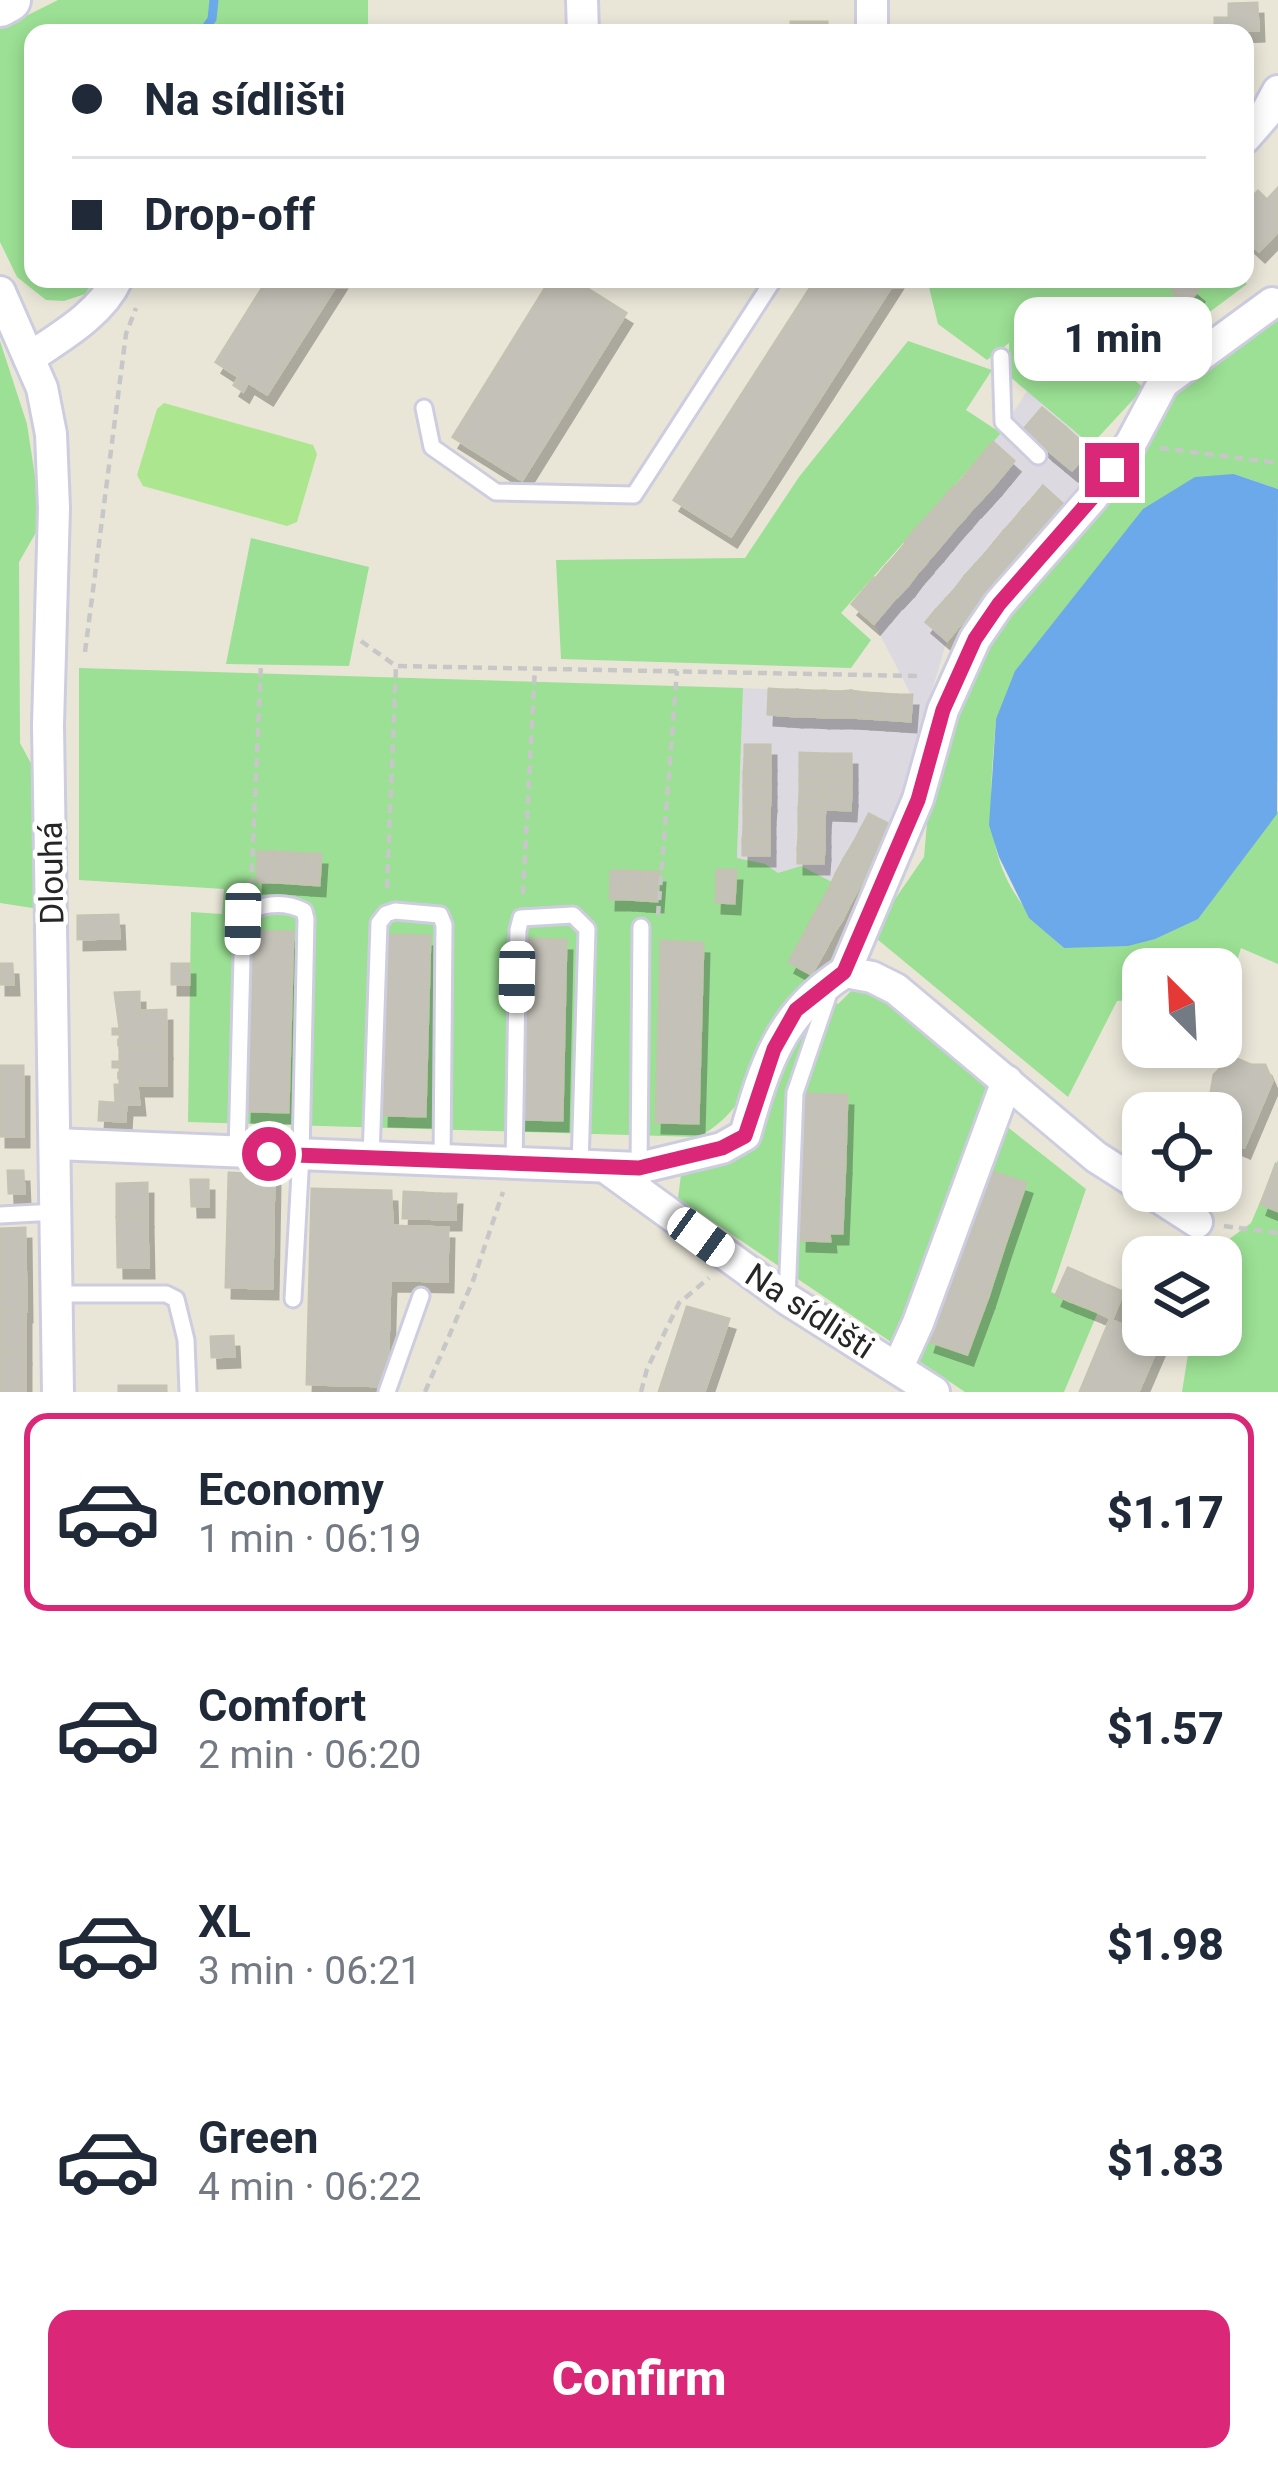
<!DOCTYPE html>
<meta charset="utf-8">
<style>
:root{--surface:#fff;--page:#f2f2f3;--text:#1f2937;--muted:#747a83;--line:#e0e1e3;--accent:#db2777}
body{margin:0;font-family:Roboto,sans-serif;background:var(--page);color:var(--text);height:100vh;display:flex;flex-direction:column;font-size:45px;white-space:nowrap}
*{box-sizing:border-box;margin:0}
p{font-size:39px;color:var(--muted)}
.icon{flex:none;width:66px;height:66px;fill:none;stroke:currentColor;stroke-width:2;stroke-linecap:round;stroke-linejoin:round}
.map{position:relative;height:1392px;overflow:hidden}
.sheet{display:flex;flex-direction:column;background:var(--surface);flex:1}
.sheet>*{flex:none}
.top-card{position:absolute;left:24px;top:24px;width:1230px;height:264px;border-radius:24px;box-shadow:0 6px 18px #0003;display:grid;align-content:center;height:264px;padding:0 48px;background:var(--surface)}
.needle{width:78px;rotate:336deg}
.controls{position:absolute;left:1122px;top:948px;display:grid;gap:24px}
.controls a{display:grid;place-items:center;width:120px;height:120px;border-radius:24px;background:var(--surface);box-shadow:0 6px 18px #0003;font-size:60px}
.end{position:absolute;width:54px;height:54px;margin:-27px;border:15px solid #db2777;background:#fff;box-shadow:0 0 0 6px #fff}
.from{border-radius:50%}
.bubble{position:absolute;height:84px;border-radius:24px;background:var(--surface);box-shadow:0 6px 18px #0003;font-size:39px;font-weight:800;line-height:84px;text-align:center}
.car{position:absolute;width:36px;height:72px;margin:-36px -18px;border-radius:15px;box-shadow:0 0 9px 3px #0007;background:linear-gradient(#fff 24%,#345 0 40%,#fff 0 76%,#345 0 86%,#fff 0)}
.top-card b{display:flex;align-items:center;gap:42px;height:114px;font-size:45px}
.top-card b+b{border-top:3px solid var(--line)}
.top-card i{width:30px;height:30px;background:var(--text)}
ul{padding:21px 0 0;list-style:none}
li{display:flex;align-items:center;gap:36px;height:198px;margin:0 24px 18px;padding:0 24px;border:6px solid transparent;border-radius:24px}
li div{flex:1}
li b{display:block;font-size:45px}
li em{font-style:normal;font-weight:800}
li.current{border-color:var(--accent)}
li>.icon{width:108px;height:108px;stroke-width:1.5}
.action{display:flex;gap:24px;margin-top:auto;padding:24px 48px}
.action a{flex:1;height:138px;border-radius:24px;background:var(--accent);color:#fff;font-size:48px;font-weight:800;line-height:138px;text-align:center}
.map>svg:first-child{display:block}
.industrial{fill:#ddd9e1}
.green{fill:#9be094}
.pitch{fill:#ace78f}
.water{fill:#6ba9eb}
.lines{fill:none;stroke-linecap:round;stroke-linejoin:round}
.stream{stroke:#6ba9eb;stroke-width:9}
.building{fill:#c4c2b8;stroke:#c4c2b2;stroke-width:3;filter:url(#shadow)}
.service-casing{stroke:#cecde0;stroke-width:21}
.minor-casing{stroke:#cecde0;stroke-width:36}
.secondary-casing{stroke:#cecde0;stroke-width:48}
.path{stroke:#c7c7c7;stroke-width:4.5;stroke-dasharray:9 6;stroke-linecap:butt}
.service{stroke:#fff;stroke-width:15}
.minor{stroke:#fff;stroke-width:30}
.secondary{stroke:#fff;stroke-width:42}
.route{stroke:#db2777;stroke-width:15}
.labels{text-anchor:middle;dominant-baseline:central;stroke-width:9;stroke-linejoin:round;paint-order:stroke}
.street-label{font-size:33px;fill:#262626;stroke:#fff}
</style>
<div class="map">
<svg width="1278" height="1392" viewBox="0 0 1278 1392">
<defs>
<filter id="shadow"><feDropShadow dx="6" dy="11" stdDeviation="0" flood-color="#0004"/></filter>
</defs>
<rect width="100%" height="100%" fill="#e9e6d8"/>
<polygon class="industrial" points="1027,391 1104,457 947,640 892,826 811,974 789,962 778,873 737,859 743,688 911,695 874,623 852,604 1000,433"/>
<g class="green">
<polygon points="58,0 368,0 368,33 33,33 33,279 95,279 85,294 64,301 46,300 17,277 0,242 0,29"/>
<polygon points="927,279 1241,279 1247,284 1127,374 1144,388 1091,445 1009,376 1009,343 987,360 938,324"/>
<path d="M1278 309V489L1234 474 996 719C988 820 979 876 1064 948L1278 811V964L1241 948 1226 994 1221 995V969H1143V999L1117 1001 1068 1097 871 934 924 857 930 789 963 689 999 623 1162 406 1217 348Z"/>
<polygon points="0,341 27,424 42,522 19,562 20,743 41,782 39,909 0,903"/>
<polygon points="908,341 992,370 966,410 1001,433 841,613 871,640 851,668 561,659 556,560 745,558 799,477"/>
<polygon points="251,538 369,567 349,666 226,664"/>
<path d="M79 668 743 688 737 858 765 864 778 873 801 866 832 882 789 962 811 974C801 987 790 999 783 1013 760 1060 748 1111 698 1137L188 1122 191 912 222 914 224 889 79 880Z"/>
<polygon points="875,988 995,1078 986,1110 1086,1189 1051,1292 1098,1312 1064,1392 965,1392 678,1198 682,1167 749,1148 776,1089 787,1056 827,997 838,1004 853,989"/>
<polygon points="1278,1160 1278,1392 1182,1392 1191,1335 1221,1335 1221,1257 1205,1257 1251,1223"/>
</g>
<polygon class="pitch" points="164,403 313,445 317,454 297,522 287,526 143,486 137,475 157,409"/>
<polygon class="water" points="1234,474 1278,489 1277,814 1198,919 1155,939 1128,946 1064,948 1029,918 999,857 989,825 996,719 1015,671 1143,509 1195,477"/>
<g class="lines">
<polyline class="stream" points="202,33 212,19 214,0"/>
</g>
<g class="building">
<polygon points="1257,3 1258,30 1194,33 1215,30 1215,18 1229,18 1229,4"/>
<rect x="791" y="22" width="36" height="11"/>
<polygon points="1278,188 1278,231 1259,251 1245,238 1245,204 1258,191 1267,200"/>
<polygon points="268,279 340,279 267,394 248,382 243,391 234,385 239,377 216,362"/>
<polygon points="551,279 572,279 626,313 522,480 453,437"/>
<polygon points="816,279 896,279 731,536 674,500"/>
<polygon points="1184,279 1198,291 1186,304 1172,291"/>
<polygon points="1042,408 1054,418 1036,439 1024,429"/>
<polygon points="1054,418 1066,428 1048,450 1036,439"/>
<polygon points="1066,428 1078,439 1060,460 1048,450"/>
<polygon points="1078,439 1090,449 1072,470 1060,460"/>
<polygon points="993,442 1014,461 1004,473 983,454"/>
<polygon points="983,454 1004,473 995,484 973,466"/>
<polygon points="973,466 995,484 985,495 964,477"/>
<polygon points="964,477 985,495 975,506 954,488"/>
<polygon points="1043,486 1064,505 1054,516 1033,498"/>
<polygon points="953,487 975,505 965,517 944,498"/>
<polygon points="944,498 965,517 956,527 934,509"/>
<polygon points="1033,498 1054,516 1044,527 1023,509"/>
<polygon points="934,509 956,527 946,539 924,520"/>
<polygon points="1023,509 1044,527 1035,539 1014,520"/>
<polygon points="924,520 946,539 937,550 914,531"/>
<polygon points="1014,520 1035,539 1025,550 1004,531"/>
<polygon points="914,531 937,550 927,561 905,542"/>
<polygon points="1004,531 1025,550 1016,561 994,543"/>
<polygon points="994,543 1016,561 1006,572 985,554"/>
<polygon points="905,544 927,562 917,573 896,555"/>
<polygon points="985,554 1006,572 996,584 975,565"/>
<polygon points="896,555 917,573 908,585 886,566"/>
<polygon points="975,565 996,584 986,595 965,576"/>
<polygon points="886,566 908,585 897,597 876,578"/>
<polygon points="965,576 986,595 977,606 956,588"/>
<polygon points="874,578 896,597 885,610 863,591"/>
<polygon points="956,588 977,606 967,617 946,599"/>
<polygon points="863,591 885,610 874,623 852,604"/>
<polygon points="946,599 967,617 957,628 936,610"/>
<polygon points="936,610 957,628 947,640 926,622"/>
<polygon points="769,689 783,690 782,715 768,714"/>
<polygon points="783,690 797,690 796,716 782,715"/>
<polygon points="797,690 810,691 809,716 796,716"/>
<polygon points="810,691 824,691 823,717 809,716"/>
<polygon points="824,691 838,692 836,717 823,717"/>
<polygon points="851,691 867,693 865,718 849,717"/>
<polygon points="851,691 849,717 836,717 838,692"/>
<polygon points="867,693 882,694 881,719 865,718"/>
<polygon points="882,694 897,695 896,720 881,719"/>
<polygon points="897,695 912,695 910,721 896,720"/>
<polygon points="745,745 770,745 770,760 745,759"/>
<polygon points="800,753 826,754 826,768 800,767"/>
<polygon points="826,754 851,754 851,769 826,768"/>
<polygon points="745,759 770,760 770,773 744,773"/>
<polygon points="800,767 826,768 825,781 800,781"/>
<polygon points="826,768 851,769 851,782 825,781"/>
<rect x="744" y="773" width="26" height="13"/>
<polygon points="800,781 825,781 825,795 800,794"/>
<polygon points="825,781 851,782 851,795 825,795"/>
<rect x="744" y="786" width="26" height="14"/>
<polygon points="800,794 825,795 825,808 799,808"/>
<polygon points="825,795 851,795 850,810 825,809"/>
<polygon points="744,800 770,800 769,814 744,813"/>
<polygon points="799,808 825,808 824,822 799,821"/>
<polygon points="744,813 769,814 769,827 744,827"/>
<polygon points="869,814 892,826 884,841 861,829"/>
<polygon points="799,821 824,822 824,836 799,835"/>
<polygon points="744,827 769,827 769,841 743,840"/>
<polygon points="861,829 884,841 876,856 853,844"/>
<polygon points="799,835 824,836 824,849 798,848"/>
<polygon points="743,840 769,841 769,855 743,855"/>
<polygon points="853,844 876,856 868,871 844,859"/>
<polygon points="798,848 824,849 823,863 798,863"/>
<polygon points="258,852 275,852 274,882 257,882"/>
<polygon points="275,852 293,853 292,883 274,882"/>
<polygon points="293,853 306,854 305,884 292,883"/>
<polygon points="306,854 321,854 319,885 305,884"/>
<polygon points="844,859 868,871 859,887 836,874"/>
<polygon points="717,870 736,870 734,903 716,902"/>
<polygon points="611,871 628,871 627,899 610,899"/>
<polygon points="628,871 642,872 641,900 627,899"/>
<polygon points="642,872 659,872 657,901 641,900"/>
<polygon points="836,874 859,887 850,903 828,891"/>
<polygon points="828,891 850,903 843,918 820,905"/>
<polygon points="820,905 843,918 834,932 812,919"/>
<polygon points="118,915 119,938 78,939 78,916"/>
<polygon points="812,919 834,932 827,946 805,933"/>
<polygon points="251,931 293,932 288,1112 246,1111"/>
<polygon points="805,933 827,946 818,962 796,949"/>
<polygon points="388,935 430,936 425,1116 383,1115"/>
<polygon points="525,939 566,940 562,1120 520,1119"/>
<polygon points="661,941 703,943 698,1123 656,1122"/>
<polygon points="796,949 818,962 811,974 789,962"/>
<polygon points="0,964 12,964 13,984 0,984"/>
<rect x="172" y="964" width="17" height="20"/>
<polygon points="139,992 139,1011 166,1010 166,1048 120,1048 120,1034 113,1034 113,1029 120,1029 115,993"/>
<polygon points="120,1048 166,1048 166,1085 137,1085 139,1104 116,1104 115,1085 120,1085 120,1067 113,1067 113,1062 120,1062"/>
<polygon points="1232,1057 1251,1065 1265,1065 1272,1081 1244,1147 1221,1137 1221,1108 1212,1105 1210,1098 1214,1075"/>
<rect x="0" y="1066" width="23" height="70"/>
<polygon points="805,1094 847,1095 845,1163 803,1162"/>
<polygon points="100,1102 126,1104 125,1121 99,1120"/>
<polygon points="803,1162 845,1163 842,1233 829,1233 830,1241 801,1240"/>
<polygon points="1276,1164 1278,1165 1278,1211 1261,1204"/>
<polygon points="986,1170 1026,1183 1006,1241 966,1228"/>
<polygon points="8,1171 23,1171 24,1193 9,1193"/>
<polygon points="229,1173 274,1175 272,1288 226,1287"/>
<polygon points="191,1180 208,1180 208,1206 192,1206"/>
<polygon points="147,1183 147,1216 117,1217 117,1184"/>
<polygon points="312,1189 391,1191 392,1226 448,1228 447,1281 390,1280 387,1386 307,1384"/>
<polygon points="404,1192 423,1193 422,1218 403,1218"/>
<polygon points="423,1193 440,1194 438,1219 422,1218"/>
<polygon points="440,1194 456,1194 455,1219 438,1219"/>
<polygon points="147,1216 148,1267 118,1267 117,1217"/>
<polygon points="25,1228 26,1311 0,1311 0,1229"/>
<polygon points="966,1228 1006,1241 988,1297 948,1283"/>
<polygon points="1068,1268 1082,1274 1070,1301 1056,1295"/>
<polygon points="1131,1271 1143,1275 1143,1289 1126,1282"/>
<polygon points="1082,1274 1095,1280 1083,1306 1070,1301"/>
<polygon points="1095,1280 1109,1286 1098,1312 1083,1306"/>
<polygon points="948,1283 988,1297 967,1354 929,1341"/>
<polygon points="1109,1286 1123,1292 1112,1319 1098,1312"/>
<polygon points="687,1307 729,1319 704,1392 659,1392"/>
<rect x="0" y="1311" width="25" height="42"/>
<polygon points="1110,1320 1160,1341 1138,1392 1080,1392"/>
<polygon points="233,1336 234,1356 212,1357 211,1337"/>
<rect x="0" y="1353" width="25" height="39"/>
<rect x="119" y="1386" width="47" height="6"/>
</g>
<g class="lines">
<g class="service-casing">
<g id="service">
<polyline points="1001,357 1003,422 1038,456"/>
<polyline points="424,408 432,447 496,492 634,495 774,279"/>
<path d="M237 1152 243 919C256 902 285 901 304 911L306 919 301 1155 293 1299"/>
<polyline points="371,1158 379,923 386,914 395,911 440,915 444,925 442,1161"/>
<polyline points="514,1164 518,930 521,918 573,915 587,929 580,1167"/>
<polyline points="639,1168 641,927"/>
<polyline points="0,1215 56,1212"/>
<polyline points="57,1294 166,1294 176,1299 186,1340 188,1392"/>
<polyline points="787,1299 795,1093 829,993"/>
<polyline points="387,1392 421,1296"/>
</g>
</g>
<g class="minor-casing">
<g id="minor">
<polyline points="582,0 583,33"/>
<polyline points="872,33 872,0"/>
<polyline points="1245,138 1265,115 1278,91"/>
<polyline points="0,292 42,388 51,434 54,508 48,725 58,1392"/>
<path d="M29 358C60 337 101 314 117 279"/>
<polyline points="845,972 918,799 943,710 975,639 999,604 1092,498 1131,443 1163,383 1272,303"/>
<path d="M55 1144 639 1168 722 1148 745 1135C765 1065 780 1013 845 972L872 977 896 989 1096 1157 1143 1187"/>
<polyline points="608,1169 787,1299 934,1392"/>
<polyline points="1149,1191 1197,1222"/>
<polyline points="898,1367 918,1323 1007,1081"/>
</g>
</g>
<g class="secondary-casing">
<polyline id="secondary" points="0,5 9,0"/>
</g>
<g class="path">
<polyline points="1160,448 1278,463"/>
<polyline points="361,641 396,666 919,676"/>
<polyline points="85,652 126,334 136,308"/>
<polyline points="251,887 261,665"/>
<polyline points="387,888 396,666"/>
<polyline points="523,894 535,667"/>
<polyline points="658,915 677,671"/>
<polyline points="1224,1226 1278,1233"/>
<polyline points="425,1392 474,1278 503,1192"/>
<polyline points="641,1392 647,1369 679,1303 709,1278"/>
</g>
<use href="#service" class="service"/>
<use href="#minor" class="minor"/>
<use href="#secondary" class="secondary"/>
</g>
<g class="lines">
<polyline class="route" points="269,1154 639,1168 722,1148 745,1136 774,1049 796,1010 844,972 918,800 943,710 975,639 999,604 1092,498 1112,470"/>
</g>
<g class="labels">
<g class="street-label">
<text transform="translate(51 873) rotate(-91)">Dlouhá</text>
<text transform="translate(810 1311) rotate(33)">Na sídlišti</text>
</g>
</g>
</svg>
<div class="controls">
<a><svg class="needle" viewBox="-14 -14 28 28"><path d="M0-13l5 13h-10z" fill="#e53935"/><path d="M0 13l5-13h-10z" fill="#747a83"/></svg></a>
<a><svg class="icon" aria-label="locate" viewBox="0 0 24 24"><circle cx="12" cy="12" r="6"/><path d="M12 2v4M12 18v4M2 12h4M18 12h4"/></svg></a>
<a><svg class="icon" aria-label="layers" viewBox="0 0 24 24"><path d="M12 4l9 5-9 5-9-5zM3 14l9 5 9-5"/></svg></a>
</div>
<i class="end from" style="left:269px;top:1154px"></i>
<i class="end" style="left:1112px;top:470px"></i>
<div class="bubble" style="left:1014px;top:297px;width:198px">1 min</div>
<i class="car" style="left:243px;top:919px;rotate:181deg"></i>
<i class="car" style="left:517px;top:977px;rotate:181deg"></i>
<i class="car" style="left:701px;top:1237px;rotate:126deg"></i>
<div class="top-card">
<b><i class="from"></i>Na sídlišti</b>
<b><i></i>Drop-off</b>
</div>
</div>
<section class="sheet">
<ul>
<li class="current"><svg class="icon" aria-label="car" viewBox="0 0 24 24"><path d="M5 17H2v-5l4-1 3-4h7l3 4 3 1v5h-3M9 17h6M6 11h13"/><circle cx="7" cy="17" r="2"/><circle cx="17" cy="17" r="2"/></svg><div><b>Economy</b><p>1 min · 06:19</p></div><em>$1.17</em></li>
<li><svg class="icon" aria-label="car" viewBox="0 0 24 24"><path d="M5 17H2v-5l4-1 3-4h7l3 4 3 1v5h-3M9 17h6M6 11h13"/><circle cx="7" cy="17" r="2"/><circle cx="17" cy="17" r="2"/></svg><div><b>Comfort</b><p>2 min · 06:20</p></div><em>$1.57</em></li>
<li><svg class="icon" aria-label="car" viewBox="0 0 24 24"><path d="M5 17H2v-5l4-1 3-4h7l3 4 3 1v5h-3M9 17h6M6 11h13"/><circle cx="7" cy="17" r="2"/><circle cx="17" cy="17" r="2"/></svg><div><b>XL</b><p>3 min · 06:21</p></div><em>$1.98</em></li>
<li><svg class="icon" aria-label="car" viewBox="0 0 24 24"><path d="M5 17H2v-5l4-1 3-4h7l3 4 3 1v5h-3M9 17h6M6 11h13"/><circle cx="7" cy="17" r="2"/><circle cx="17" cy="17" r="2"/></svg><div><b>Green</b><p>4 min · 06:22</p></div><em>$1.83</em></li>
</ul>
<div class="action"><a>Confirm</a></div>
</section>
